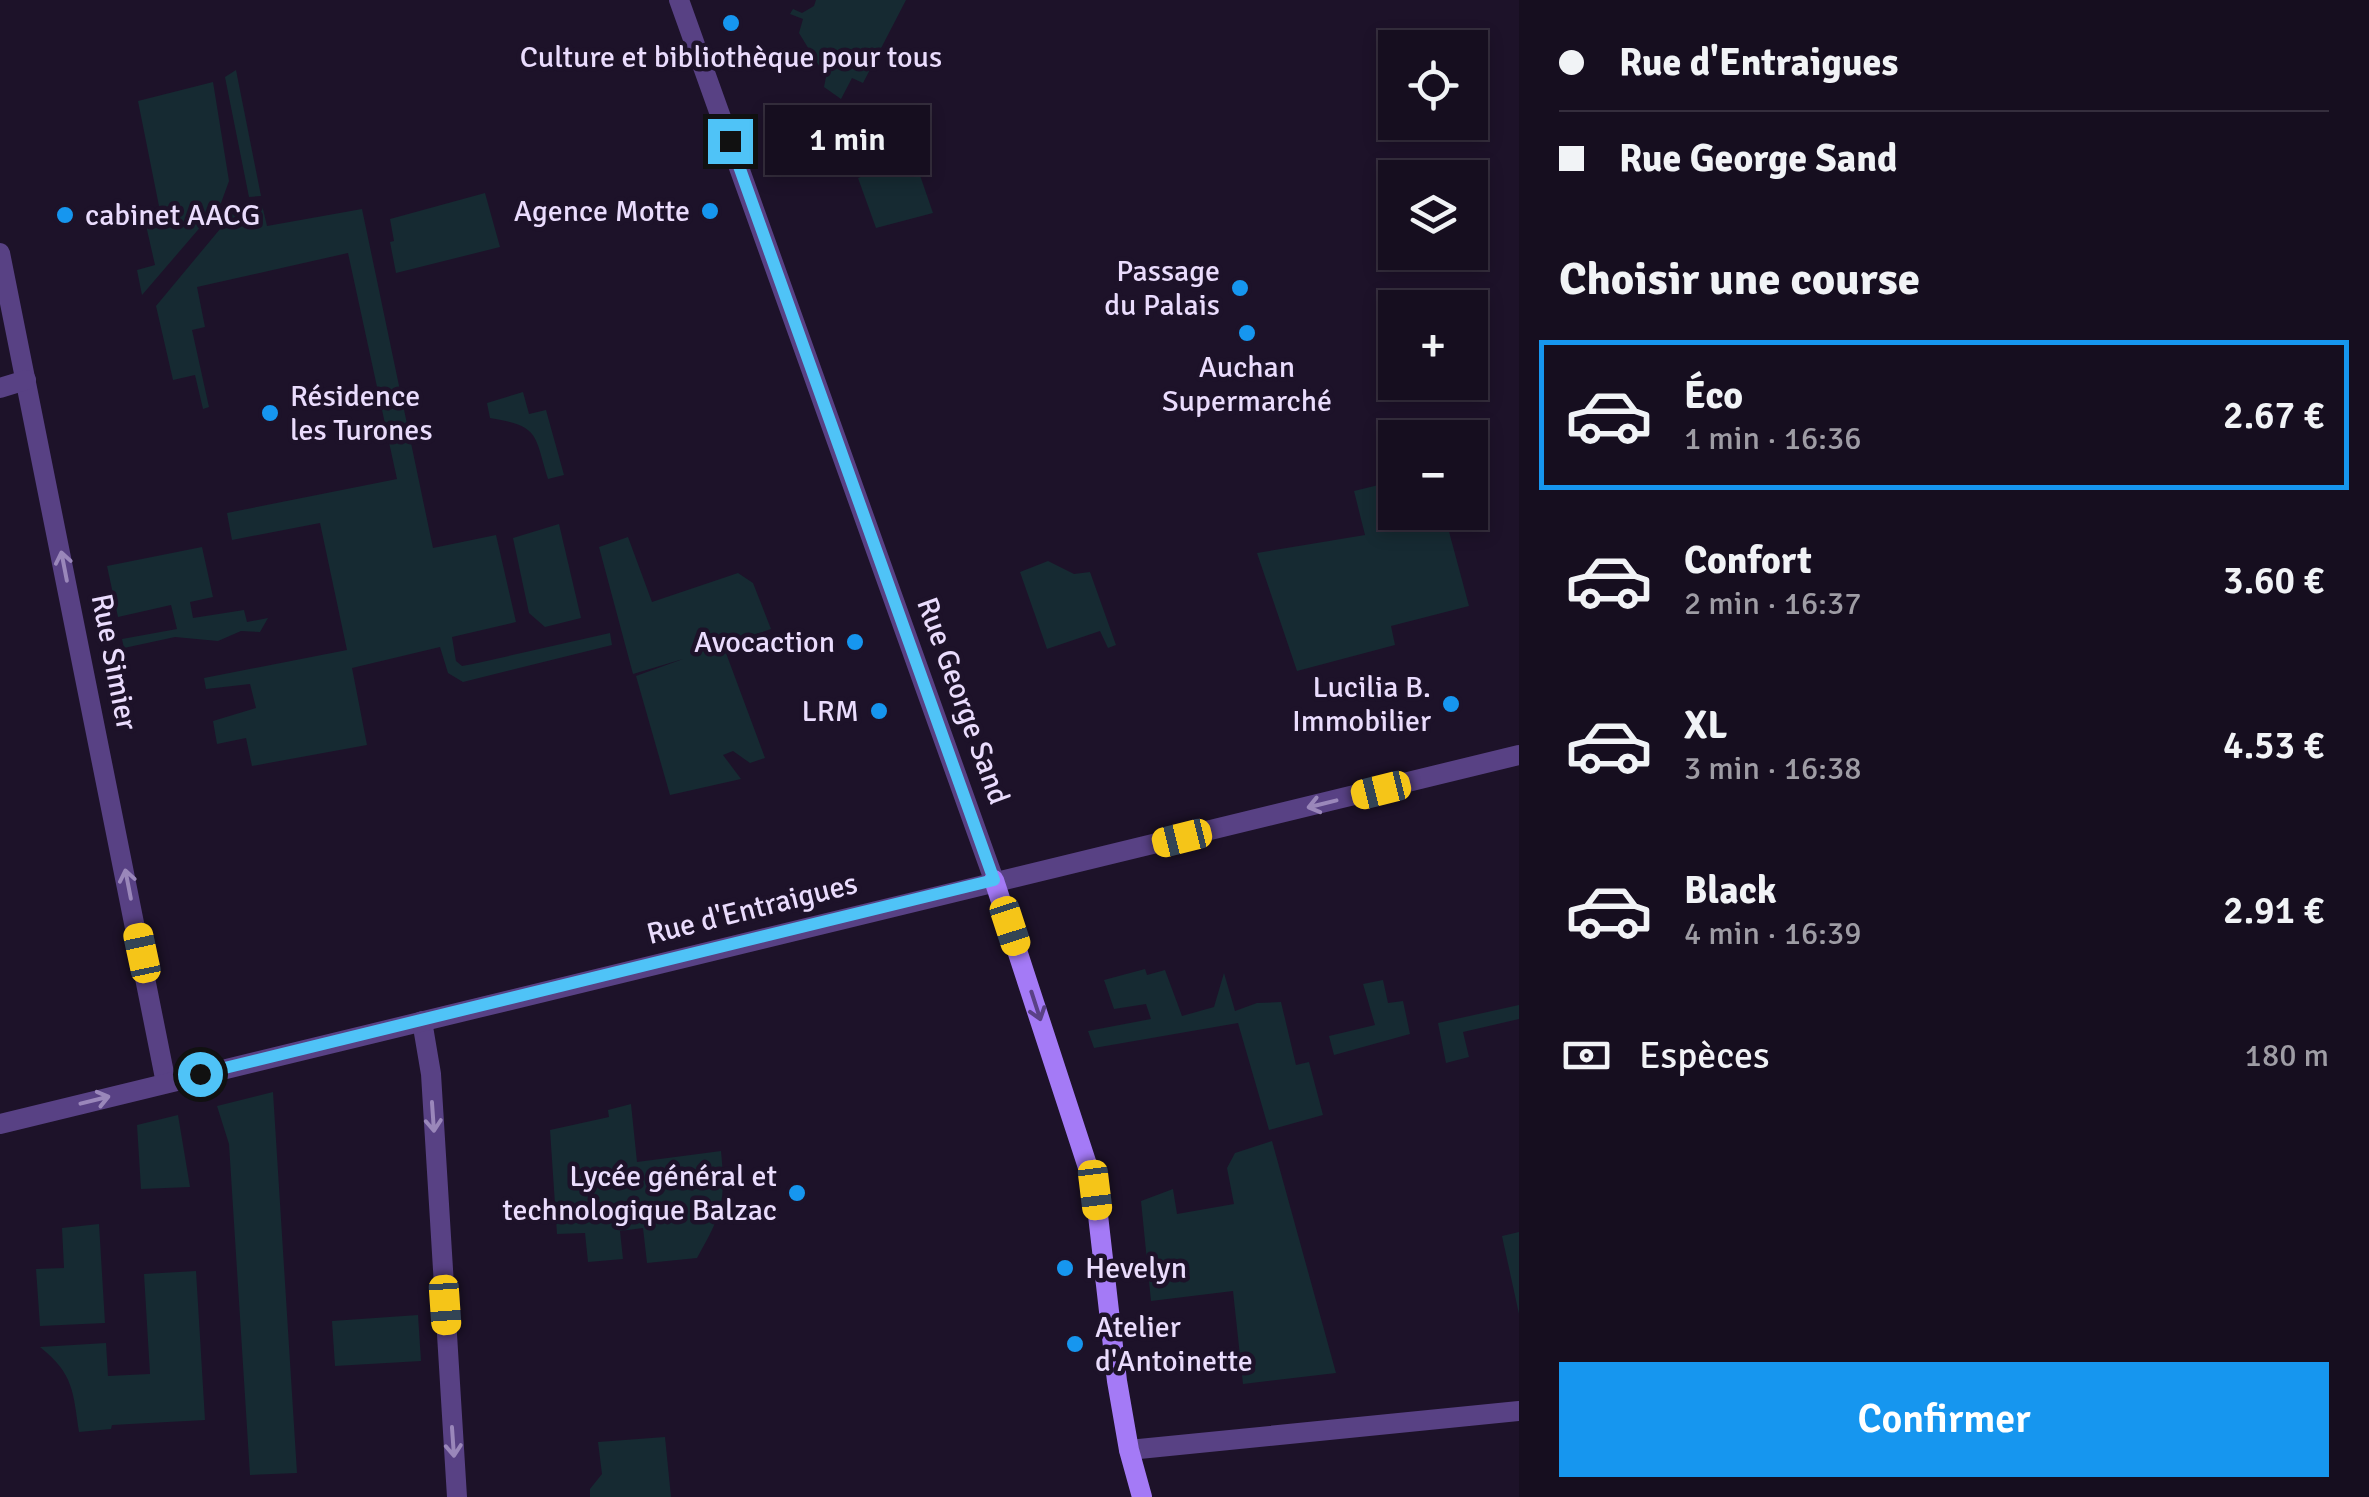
<!DOCTYPE html>
<html lang="fr">
<meta charset="utf-8">
<style>
:root{--surface:#160e1f;--page:#1f1728;--text:#f1f3f6;--muted:#9e9ca4;--line:#352e3d;--accent:#1696ef}
body{margin:0;font-family:Signika,sans-serif;background:var(--page);color:var(--text);height:100vh;display:flex;flex-direction:column;font-size:38px;white-space:nowrap}
*{box-sizing:border-box;margin:0}
p{font-size:32px;color:var(--muted)}
.icon{flex:none;width:55px;height:55px;fill:none;stroke:currentColor;stroke-width:2;stroke-linecap:round;stroke-linejoin:round}
.map{position:relative;flex:1;overflow:hidden}
.drawer{display:flex;flex-direction:column;background:var(--surface);width:850px}
.drawer>*{flex:none}
.banner{display:grid;align-content:center;height:220px;padding:0 40px;background:var(--surface)}
.fabs{position:absolute;left:1378px;top:30px;display:grid;gap:20px}
.fabs a{display:grid;place-items:center;width:110px;height:110px;border-radius:0px;background:var(--surface);box-shadow:0 5px 15px #0003,0 0 0 2px var(--line);font-size:50px}
.end{position:absolute;width:45px;height:45px;margin:-22px;border:12px solid #4fc3f7;background:#111;box-shadow:0 0 0 5px #111}
.from{border-radius:50%}
.bubble{position:absolute;height:70px;border-radius:0px;background:var(--surface);box-shadow:0 5px 15px #0003,0 0 0 2px var(--line);font-size:32px;font-weight:600;line-height:70px;text-align:center}
.car{position:absolute;width:30px;height:60px;margin:-30px -15px;border-radius:12px;box-shadow:0 0 8px 2px #0007;background:linear-gradient(#f5c518 24%,#345 0 40%,#f5c518 0 76%,#345 0 86%,#f5c518 0)}
.banner b{display:flex;align-items:center;gap:35px;height:95px;font-size:38px}
.banner b+b{border-top:2px solid var(--line)}
.banner i{width:25px;height:25px;background:var(--text)}
ul{padding:0;list-style:none}
li{display:flex;align-items:center;gap:30px;height:150px;margin:0 20px 15px;padding:0 20px;border:5px solid transparent;border-radius:0px}
li div{flex:1}
li b{display:block;font-size:38px}
li em{font-style:normal;font-weight:600}
li.on{border-color:var(--accent)}
li>.icon{width:90px;height:90px;stroke-width:1.5}
h2{padding:0 40px;font-size:45px;line-height:120px}
.pay{display:flex;align-items:center;gap:25px;height:110px;padding:0 40px;font-size:38px}
.pay p{margin-inline-start:auto}
.cta{display:flex;gap:20px;margin-top:auto;padding:20px 40px}
.cta a{flex:1;height:115px;border-radius:0px;background:var(--accent);color:#fff;font-size:40px;font-weight:600;line-height:115px;text-align:center}
main{display:flex;flex:1;min-height:0}
.map>svg:first-child{display:block}
.green{fill:#162a32}
.lines{fill:none;stroke-linecap:round;stroke-linejoin:round}
.lane{stroke:#584184;stroke-width:20}
.street{stroke:#584184;stroke-width:20}
.secondary{stroke:#a47af6;stroke-width:20}
.oneway{stroke:#9a87ba}
.oneway2{stroke:#5a4185}
.route{stroke:#4fc3f7;stroke-width:12}
.poi-dot{fill:#1696ef;stroke:#1d1229;stroke-width:4}
.labels{text-anchor:middle;dominant-baseline:central;stroke-width:9;stroke-linejoin:round;paint-order:stroke}
.poi-label{font-size:30px;fill:#eadcfd;stroke:#1d1229;text-anchor:end}
.street-label{font-size:30px;fill:#eadcfd;stroke:#1d1229}
</style>
<main>
<div class="map">
<svg width="1519" height="1497" viewBox="0 0 1519 1497">
<rect width="100%" height="100%" fill="#1d1229"/>
<g class="green">
<polygon points="816,0 906,0 863,83 852,78 841,99 824,87 826,77 799,33 803,19 790,14 793,9 802,13 814,6"/>
<polygon points="236,70 261,196 249,197 225,77"/>
<polygon points="213,82 229,181 221,203 142,295 137,270 155,265 145,221 161,216 138,101"/>
<polygon points="914,158 933,213 876,228 858,178"/>
<polygon points="485,193 500,247 396,273 390,242 394,241 390,219"/>
<polygon points="262,205 267,226 362,209 433,548 496,535 516,622 452,637 456,661 462,666 473,664 610,633 612,645 463,682 448,673 440,647 352,668 367,745 252,766 246,738 217,744 213,721 256,708 250,684 206,689 204,678 347,650 320,523 232,540 227,513 397,479 348,253 197,287 205,327 192,330 209,407 203,409 195,375 173,380 156,306 235,211"/>
<path d="M523 392 529 414 546 410 564 475 548 479C534 434 540 426 490 418L487 403Z"/>
<polygon points="1395,481 1395,512 1444,513 1469,606 1391,626 1395,645 1297,671 1257,553 1365,535 1354,491"/>
<polygon points="559,524 581,618 545,627 529,613 513,538"/>
<polygon points="628,537 652,602 738,573 753,583 771,629 733,642 735,649 726,653 765,758 750,763 733,751 723,755 741,779 670,795 636,676 683,659 633,674 599,547"/>
<polygon points="202,547 213,597 190,602 193,618 244,610 247,622 268,618 260,632 241,631 218,641 175,637 124,648 122,639 177,629 171,605 118,617 107,566"/>
<polygon points="1048,561 1074,574 1090,572 1116,645 1108,648 1100,631 1047,649 1020,572"/>
<polygon points="1145,969 1147,975 1165,970 1182,1016 1214,1007 1224,973 1235,1011 1257,1003 1281,1002 1296,1065 1309,1062 1323,1115 1269,1130 1238,1023 1094,1048 1088,1031 1151,1019 1146,1004 1114,1009 1104,980"/>
<polygon points="1383,980 1388,1003 1403,1001 1410,1034 1334,1055 1329,1036 1375,1025 1363,984"/>
<polygon points="1519,1005 1519,1019 1463,1032 1469,1057 1446,1063 1438,1023"/>
<polygon points="273,1092 297,1473 250,1475 229,1144 217,1106"/>
<path d="M631 1104 637 1162 721 1151C726 1202 722 1214 697 1258L647 1263 643 1228 620 1231 623 1259 588 1262 585 1233 557 1234 550 1130 609 1117 608 1110Z"/>
<polygon points="178,1115 190,1187 141,1189 137,1125"/>
<polygon points="1272,1141 1336,1373 1243,1384 1233,1291 1151,1301 1141,1201 1173,1189 1177,1214 1234,1204 1227,1168 1235,1153"/>
<polygon points="99,1224 105,1323 40,1326 36,1269 64,1268 62,1228"/>
<polygon points="1519,1232 1519,1314 1502,1236"/>
<path d="M196 1271 205 1420 112 1425 111 1429 79 1432C73 1392 74 1374 40 1347L106 1343 108 1376 150 1374 144 1274Z"/>
<polygon points="418,1315 421,1361 335,1366 332,1321"/>
<polygon points="665,1437 671,1497 590,1497 590,1489 602,1474 598,1442"/>
</g>
<g class="lines">
<polyline class="lane" points="1129,1450 1519,1411"/>
<g class="street">
<polyline points="679,0 994,880"/>
<polyline points="0,253 166,1083"/>
<polyline points="0,388 26,380"/>
<polyline points="422,1021 431,1074 457,1497"/>
<polyline points="0,1124 1519,755"/>
</g>
<polyline class="secondary" points="994,880 1095,1189 1117,1381 1129,1450 1142,1497"/>
</g>
<defs><path id="oneway-shaft" d="M-6 0H5M1.5-3L5.5 0L1.5 3" fill="none" stroke-width="1.6" stroke-linecap="round" stroke-linejoin="round" transform="scale(2.5)"/></defs>
<g class="oneway">
<use href="#oneway-shaft" transform="translate(64 566) rotate(-101)"/>
<use href="#oneway-shaft" transform="translate(1322 804) rotate(166)"/>
<use href="#oneway-shaft" transform="translate(128 884) rotate(-101)"/>
<use href="#oneway-shaft" transform="translate(95 1100) rotate(-14)"/>
<use href="#oneway-shaft" transform="translate(433 1117) rotate(86)"/>
<use href="#oneway-shaft" transform="translate(453 1442) rotate(86)"/>
</g>
<use class="oneway2" href="#oneway-shaft" transform="translate(1036 1006) rotate(72)"/>
<g class="lines">
<polyline class="route" points="200,1074 994,880 730,141"/>
</g>
<g class="poi-dot">
<circle cx="731" cy="23" r="10"/>
<circle cx="710" cy="211" r="10"/>
<circle cx="65" cy="215" r="10"/>
<circle cx="1240" cy="288" r="10"/>
<circle cx="1247" cy="333" r="10"/>
<circle cx="270" cy="413" r="10"/>
<circle cx="855" cy="642" r="10"/>
<circle cx="1451" cy="704" r="10"/>
<circle cx="879" cy="711" r="10"/>
<circle cx="797" cy="1193" r="10"/>
<circle cx="1065" cy="1268" r="10"/>
<circle cx="1075" cy="1344" r="10"/>
</g>
<g class="labels">
<g class="poi-label">
<text x="731" y="57" text-anchor="middle">Culture et bibliothèque pour tous</text>
<text x="690" y="211">Agence Motte</text>
<text x="85" y="215" text-anchor="start">cabinet AACG</text>
<text x="1220" y="271">Passage<tspan x="1220" dy="34">du Palais</tspan></text>
<text x="1247" y="367" text-anchor="middle">Auchan<tspan x="1247" dy="34">Supermarché</tspan></text>
<text x="290" y="396" text-anchor="start">Résidence<tspan x="290" dy="34">les Turones</tspan></text>
<text x="835" y="642">Avocaction</text>
<text x="1431" y="687">Lucilia B.<tspan x="1431" dy="34">Immobilier</tspan></text>
<text x="859" y="711">LRM</text>
<text x="777" y="1176">Lycée général et<tspan x="777" dy="34">technologique Balzac</tspan></text>
<text x="1085" y="1268" text-anchor="start">Hevelyn</text>
<text x="1095" y="1327" text-anchor="start">Atelier<tspan x="1095" dy="34">d'Antoinette</tspan></text>
</g>
<g class="street-label">
<text transform="translate(114 662) rotate(79)">Rue Simier</text>
<text transform="translate(963 701) rotate(70)">Rue George Sand</text>
<text transform="translate(752 909) rotate(-14)">Rue d'Entraigues</text>
</g>
</g>
</svg>
<div class="fabs">
<a><svg class="icon" aria-label="locate" viewBox="0 0 24 24"><circle cx="12" cy="12" r="6"/><path d="M12 2v4M12 18v4M2 12h4M18 12h4"/></svg></a>
<a><svg class="icon" aria-label="layers" viewBox="0 0 24 24"><path d="M12 4l9 5-9 5-9-5zM3 14l9 5 9-5"/></svg></a>
<a>+</a>
<a>−</a>
</div>
<i class="end from" style="left:200px;top:1074px"></i>
<i class="end" style="left:730px;top:141px"></i>
<div class="bubble" style="left:765px;top:105px;width:165px">1 min</div>
<i class="car" style="left:1381px;top:790px;rotate:256deg"></i>
<i class="car" style="left:1182px;top:838px;rotate:256deg"></i>
<i class="car" style="left:1010px;top:926px;rotate:162deg"></i>
<i class="car" style="left:142px;top:953px;rotate:348deg"></i>
<i class="car" style="left:1095px;top:1190px;rotate:173deg"></i>
<i class="car" style="left:445px;top:1305px;rotate:176deg"></i>
</div>
<section class="drawer">
<div class="banner">
<b><i class="from"></i>Rue d'Entraigues</b>
<b><i></i>Rue George Sand</b>
</div>
<h2>Choisir une course</h2>
<ul>
<li class="on"><svg class="icon" aria-label="car" viewBox="0 0 24 24"><path d="M5 17H2v-5l4-1 3-4h7l3 4 3 1v5h-3M9 17h6M6 11h13"/><circle cx="7" cy="17" r="2"/><circle cx="17" cy="17" r="2"/></svg><div><b>Éco</b><p>1 min · 16:36</p></div><em>2.67 €</em></li>
<li><svg class="icon" aria-label="car" viewBox="0 0 24 24"><path d="M5 17H2v-5l4-1 3-4h7l3 4 3 1v5h-3M9 17h6M6 11h13"/><circle cx="7" cy="17" r="2"/><circle cx="17" cy="17" r="2"/></svg><div><b>Confort</b><p>2 min · 16:37</p></div><em>3.60 €</em></li>
<li><svg class="icon" aria-label="car" viewBox="0 0 24 24"><path d="M5 17H2v-5l4-1 3-4h7l3 4 3 1v5h-3M9 17h6M6 11h13"/><circle cx="7" cy="17" r="2"/><circle cx="17" cy="17" r="2"/></svg><div><b>XL</b><p>3 min · 16:38</p></div><em>4.53 €</em></li>
<li><svg class="icon" aria-label="car" viewBox="0 0 24 24"><path d="M5 17H2v-5l4-1 3-4h7l3 4 3 1v5h-3M9 17h6M6 11h13"/><circle cx="7" cy="17" r="2"/><circle cx="17" cy="17" r="2"/></svg><div><b>Black</b><p>4 min · 16:39</p></div><em>2.91 €</em></li>
</ul>
<div class="pay"><svg class="icon" aria-label="cash" viewBox="0 0 24 24"><path d="M3 7h18v10H3z"/><circle cx="12" cy="12" r="2"/></svg>Espèces<p>180 m</p></div>
<div class="cta"><a>Confirmer</a></div>
</section>
</main>
